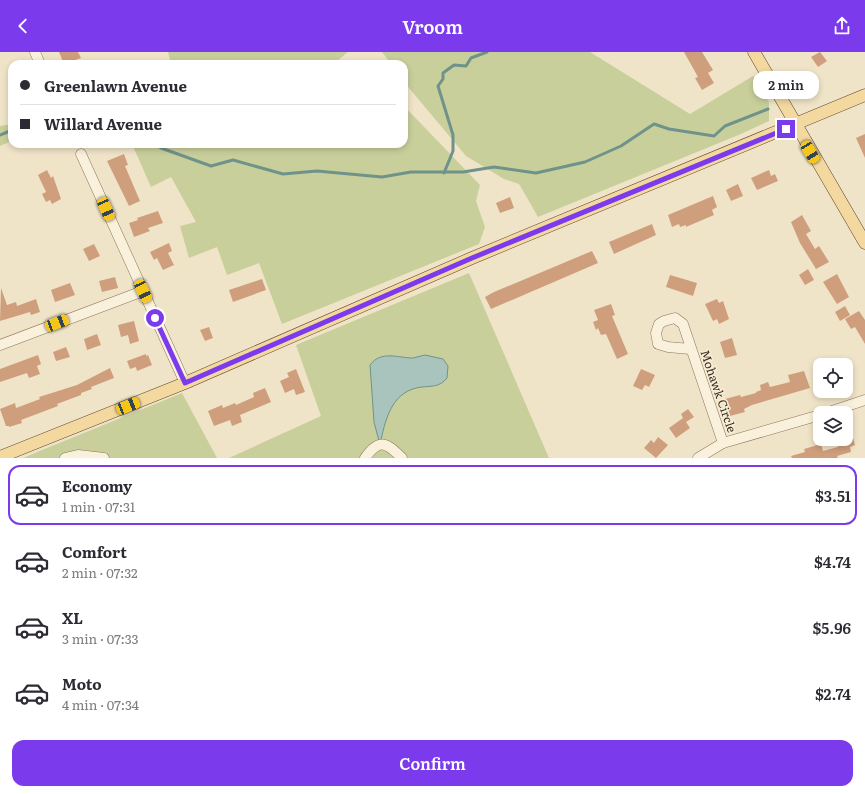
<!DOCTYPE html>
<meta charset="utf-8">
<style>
:root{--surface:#fff;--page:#f7f7f7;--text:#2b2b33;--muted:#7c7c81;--line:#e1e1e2;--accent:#7c3aed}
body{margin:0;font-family:Literata,serif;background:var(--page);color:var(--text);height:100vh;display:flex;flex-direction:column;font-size:15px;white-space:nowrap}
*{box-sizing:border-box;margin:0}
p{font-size:13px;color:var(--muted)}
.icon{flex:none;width:22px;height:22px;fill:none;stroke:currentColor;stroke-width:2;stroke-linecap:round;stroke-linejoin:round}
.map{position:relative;height:406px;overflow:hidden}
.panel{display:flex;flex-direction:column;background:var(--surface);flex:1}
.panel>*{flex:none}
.hud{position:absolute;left:8px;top:8px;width:400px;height:88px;border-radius:12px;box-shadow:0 2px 6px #0003;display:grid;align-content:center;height:88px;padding:0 12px;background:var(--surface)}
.fabs{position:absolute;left:813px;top:306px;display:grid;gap:8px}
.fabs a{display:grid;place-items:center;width:40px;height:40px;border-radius:8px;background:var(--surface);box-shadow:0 2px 6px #0003;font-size:20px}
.end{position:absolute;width:18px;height:18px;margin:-9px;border:5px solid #7c3aed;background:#fff;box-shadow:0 0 0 2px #fff}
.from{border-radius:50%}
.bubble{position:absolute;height:28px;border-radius:12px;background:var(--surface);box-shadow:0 2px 6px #0003;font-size:13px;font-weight:600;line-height:28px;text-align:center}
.car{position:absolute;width:12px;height:24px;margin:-12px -6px;border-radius:5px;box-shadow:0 0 3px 1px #0007;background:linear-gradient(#f5c518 24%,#345 0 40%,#f5c518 0 76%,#345 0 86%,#f5c518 0)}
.hud b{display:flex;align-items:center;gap:14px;height:38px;font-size:15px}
.hud b+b{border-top:1px solid var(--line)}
.hud i{width:10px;height:10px;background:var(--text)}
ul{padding:7px 0 0;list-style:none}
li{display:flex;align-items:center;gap:12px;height:60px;margin:0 8px 6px;padding:0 4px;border:2px solid transparent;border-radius:12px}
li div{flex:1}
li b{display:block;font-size:15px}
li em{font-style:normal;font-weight:600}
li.selected{border-color:var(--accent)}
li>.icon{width:36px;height:36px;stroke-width:1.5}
.button{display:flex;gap:8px;margin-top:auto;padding:8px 12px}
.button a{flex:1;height:46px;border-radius:12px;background:var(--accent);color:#fff;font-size:16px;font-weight:600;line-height:46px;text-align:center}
header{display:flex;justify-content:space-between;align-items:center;height:52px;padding:0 12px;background:var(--accent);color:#fff;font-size:18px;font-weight:600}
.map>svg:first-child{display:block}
.green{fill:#c9cf9b}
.water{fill:#a9c4bc;stroke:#6f938a}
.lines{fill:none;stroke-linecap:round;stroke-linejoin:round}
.stream{stroke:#6f938a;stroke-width:3}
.building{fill:#cf9f7d}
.minor-casing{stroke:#8d765c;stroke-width:11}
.major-casing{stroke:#5b4430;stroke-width:13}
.minor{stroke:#faf1dc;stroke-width:10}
.major{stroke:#f3d9a0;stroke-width:12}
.route{stroke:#7c3aed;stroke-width:5}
.labels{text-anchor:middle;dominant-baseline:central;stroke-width:3;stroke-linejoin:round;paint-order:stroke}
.street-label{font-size:12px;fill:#3d2e20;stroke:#f7eed8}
</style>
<header><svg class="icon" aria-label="back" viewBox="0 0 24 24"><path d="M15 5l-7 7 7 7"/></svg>Vroom<svg class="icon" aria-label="share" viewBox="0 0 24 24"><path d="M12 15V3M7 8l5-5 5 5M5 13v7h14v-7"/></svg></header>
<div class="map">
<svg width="865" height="406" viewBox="0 0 865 406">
<rect width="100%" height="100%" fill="#f0e4c8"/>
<g class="green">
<polygon points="168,0 348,0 337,9 339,12 171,12"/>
<polygon points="382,0 590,0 690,62 753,24 769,50 769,69 741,82 538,165 519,132 504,127 466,104 404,30 404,12 391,12"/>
<polygon points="404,54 480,133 476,149 485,175 479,192 282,272 259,211 227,223 217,195 189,206 180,174 196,170 171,125 151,135 132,92 404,92"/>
<polygon points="12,72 12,89 0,94 0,74"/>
<polygon points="469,221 549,406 229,406 321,364 296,293"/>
<polygon points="182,341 217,406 23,406 42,398"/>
</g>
<path class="water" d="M425 303 443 307 448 314 447 326C440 335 432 334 422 335 393 338 386 365 381 388L379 389 374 370 370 313C381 298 398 306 413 306 417 305 421 304 425 303Z"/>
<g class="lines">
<g class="stream">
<polyline points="0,83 12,78"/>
<polyline points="155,92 161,96 211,114 233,108 283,122 317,119 382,125 411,120 463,120 494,115 536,121 585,110 621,94 654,72 669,77 714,84 725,74 768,57"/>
<polyline points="444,121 453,99 453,83 438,34 443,27 443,21 454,13 466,14 471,6 487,0"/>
</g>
</g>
<g class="building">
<polygon points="59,0 78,0 81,6 64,12"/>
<polygon points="684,0 702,0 713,18 708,21 714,31 702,38 695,26 698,25"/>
<polygon points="820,0 827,9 818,15 811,5"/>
<polygon points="865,82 865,106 856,86"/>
<polygon points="124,102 128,113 125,114 140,149 129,154 107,109"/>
<polygon points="47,118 51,126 53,124 61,147 52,152 50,148 46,150 42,142 46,140 38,123"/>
<polygon points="769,118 771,124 775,122 778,129 757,138 751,126"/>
<polygon points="738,132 743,144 731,149 726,138"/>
<polygon points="713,144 717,155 712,158 714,163 686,175 686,173 680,175 679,172 672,175 668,163"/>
<polygon points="510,145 514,156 500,161 496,151"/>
<polygon points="158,159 163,171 148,176 150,179 134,185 129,171 138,168 137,166"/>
<polygon points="802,163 811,179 806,182 815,197 819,194 829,210 816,217 800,191 791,170"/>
<polygon points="652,172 656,183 614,202 609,190"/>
<polygon points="169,191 172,199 168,201 174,213 163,218 157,206 154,208 150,200"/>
<polygon points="94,192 100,204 89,209 83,197"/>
<polygon points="592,199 598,211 491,257 485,245 494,240"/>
<polygon points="808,217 814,228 805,233 799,223"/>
<polygon points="837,222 849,245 837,252 823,230"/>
<polygon points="670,223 697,231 693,244 666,235"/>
<polygon points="115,225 118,236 102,240 99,229"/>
<polygon points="262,227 266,238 233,250 229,238"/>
<polygon points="70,231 75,243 55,250 51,238"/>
<polygon points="1,236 7,253 16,250 17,254 36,247 40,260 31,263 30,260 0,269"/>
<polygon points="717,247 719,251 723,249 729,267 719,272 717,267 713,269 705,252"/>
<polygon points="611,252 615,263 612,264 628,302 617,307 606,282 601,283 598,276 596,278 593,270 598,268 594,258"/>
<polygon points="845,254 850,263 840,269 835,260"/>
<polygon points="859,259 865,268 865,292 855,275 851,277 845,267"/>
<polygon points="134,269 139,289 130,292 128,283 121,285 118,273"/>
<polygon points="209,275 213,286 205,289 200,278"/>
<polygon points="97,282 101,293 87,298 84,287"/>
<polygon points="732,286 737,303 725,306 720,290"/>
<polygon points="66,295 70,305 56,309 53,300"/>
<polygon points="146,302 146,304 148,303 152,313 137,319 136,315 130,317 127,309"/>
<polygon points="38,303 41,312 37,314 40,322 29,326 27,321 0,330 0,317"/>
<polygon points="110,316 114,326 91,335 92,337 81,341 81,343 57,352 58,354 21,368 22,371 9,375 9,374 6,374 0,357 15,351 16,356 40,347 39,345 77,333"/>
<polygon points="296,317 305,340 296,343 294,337 285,341 280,329 289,325 287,321"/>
<polygon points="641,317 655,323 649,335 645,333 642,338 633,334"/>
<polygon points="804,319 810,336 752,353 744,357 745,360 730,364 725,347 740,343 741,345 756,341 756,340 761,338 760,333 768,330 770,335 790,330 788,323"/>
<polygon points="265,336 271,350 240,363 242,370 232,374 230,368 214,374 208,359 222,353 223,356 235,351 236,353 254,345 253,341"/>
<polygon points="688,357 694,365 686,370 690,376 676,386 669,376 683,366 681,362"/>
<polygon points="852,382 855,393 850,395 851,400 837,404 838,406 792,406 791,404 805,400 804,397 821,392 823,399 838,395 836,387 846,387 846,384"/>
<polygon points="658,385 668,393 656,406 644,396 651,388 654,391"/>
</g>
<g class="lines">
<g class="minor-casing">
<g id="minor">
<polyline points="35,0 40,12"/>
<polyline points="81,102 185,331"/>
<polyline points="0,293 143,239"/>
<polyline points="690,297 668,295 658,292 656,281 659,272 664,269 675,266 683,272 723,391"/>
<polyline points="826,361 865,348"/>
<polyline points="65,406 78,403 104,406"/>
<path d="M365 406C379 386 386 390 402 406"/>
<polyline points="698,406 723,391 820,363"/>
</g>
</g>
<g class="major-casing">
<g id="major">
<polyline points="754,0 865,191"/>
<polyline points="0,405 185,331 472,206 865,43"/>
</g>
</g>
<use href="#minor" class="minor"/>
<use href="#major" class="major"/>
</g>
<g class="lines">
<polyline class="route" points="155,266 185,331 472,206 786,77"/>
</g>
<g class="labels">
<g class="street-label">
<text transform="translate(719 339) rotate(71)">Mohawk Circle</text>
</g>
</g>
</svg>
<div class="fabs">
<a><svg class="icon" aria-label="locate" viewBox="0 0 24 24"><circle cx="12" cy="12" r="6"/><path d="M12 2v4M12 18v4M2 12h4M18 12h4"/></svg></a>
<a><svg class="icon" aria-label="layers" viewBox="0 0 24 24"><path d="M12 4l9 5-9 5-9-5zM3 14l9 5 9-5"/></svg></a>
</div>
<i class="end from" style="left:155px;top:266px"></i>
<i class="end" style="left:786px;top:77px"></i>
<div class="bubble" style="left:753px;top:19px;width:66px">2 min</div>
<i class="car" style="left:810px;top:100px;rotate:149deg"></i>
<i class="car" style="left:106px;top:157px;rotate:156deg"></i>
<i class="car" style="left:143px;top:239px;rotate:155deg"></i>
<i class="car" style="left:57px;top:271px;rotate:69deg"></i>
<i class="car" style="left:128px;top:354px;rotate:68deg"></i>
<div class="hud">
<b><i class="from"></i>Greenlawn Avenue</b>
<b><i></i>Willard Avenue</b>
</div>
</div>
<section class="panel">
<ul>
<li class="selected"><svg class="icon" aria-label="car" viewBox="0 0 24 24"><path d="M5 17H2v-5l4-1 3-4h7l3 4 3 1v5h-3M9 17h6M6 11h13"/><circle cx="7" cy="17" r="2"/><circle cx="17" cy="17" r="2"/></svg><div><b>Economy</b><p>1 min · 07:31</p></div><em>$3.51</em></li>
<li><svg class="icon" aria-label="car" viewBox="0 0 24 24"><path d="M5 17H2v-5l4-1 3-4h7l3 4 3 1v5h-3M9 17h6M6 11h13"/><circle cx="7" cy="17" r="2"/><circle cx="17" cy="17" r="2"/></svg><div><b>Comfort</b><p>2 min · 07:32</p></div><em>$4.74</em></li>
<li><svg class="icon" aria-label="car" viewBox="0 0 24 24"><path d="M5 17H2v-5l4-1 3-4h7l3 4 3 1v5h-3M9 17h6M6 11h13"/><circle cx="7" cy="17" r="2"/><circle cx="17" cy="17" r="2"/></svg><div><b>XL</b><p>3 min · 07:33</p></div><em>$5.96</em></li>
<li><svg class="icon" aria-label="car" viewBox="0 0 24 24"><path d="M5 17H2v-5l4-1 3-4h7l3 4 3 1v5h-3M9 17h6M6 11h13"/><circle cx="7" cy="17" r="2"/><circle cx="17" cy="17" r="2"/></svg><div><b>Moto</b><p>4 min · 07:34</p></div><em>$2.74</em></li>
</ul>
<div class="button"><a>Confirm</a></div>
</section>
